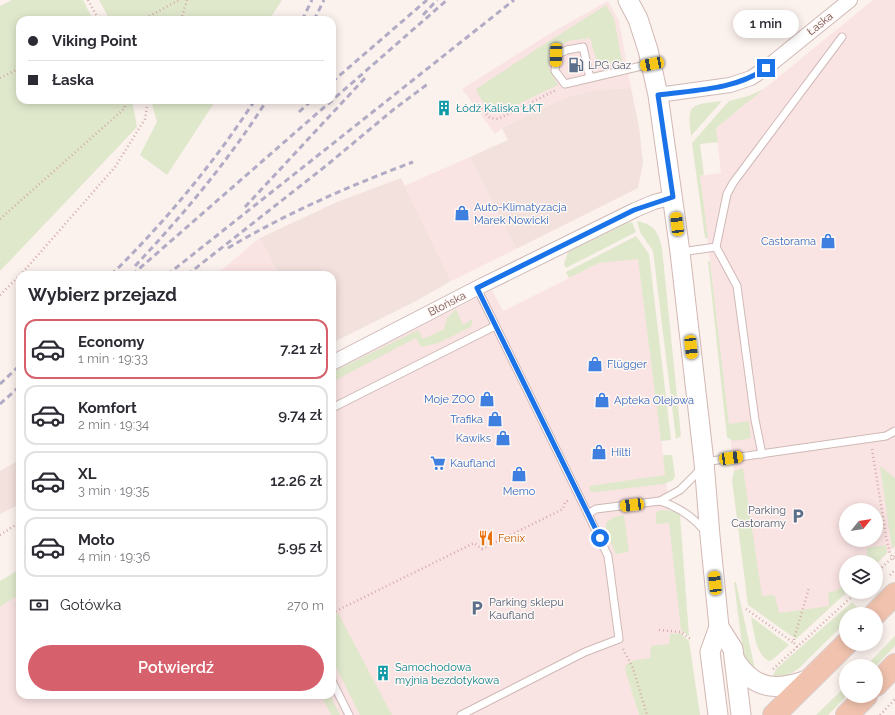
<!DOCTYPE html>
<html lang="pl">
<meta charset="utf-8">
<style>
:root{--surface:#fff;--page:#f2f2f3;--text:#2b2b33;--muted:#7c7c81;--line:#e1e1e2;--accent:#d6616c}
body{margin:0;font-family:Raleway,sans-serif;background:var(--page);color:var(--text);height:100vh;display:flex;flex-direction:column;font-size:15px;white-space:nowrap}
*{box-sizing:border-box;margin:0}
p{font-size:13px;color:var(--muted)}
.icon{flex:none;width:22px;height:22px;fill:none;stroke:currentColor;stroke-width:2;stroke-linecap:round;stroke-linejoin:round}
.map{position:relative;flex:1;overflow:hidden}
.drawer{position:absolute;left:16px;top:271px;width:320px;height:428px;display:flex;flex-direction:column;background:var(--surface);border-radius:12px;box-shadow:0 2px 10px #0003}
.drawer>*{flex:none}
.guide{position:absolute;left:16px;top:16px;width:320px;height:88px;border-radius:12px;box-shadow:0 2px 10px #0003;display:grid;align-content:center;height:88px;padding:0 12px;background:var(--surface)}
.needle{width:26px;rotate:60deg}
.controls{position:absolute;left:839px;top:503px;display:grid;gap:8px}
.controls a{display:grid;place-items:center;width:44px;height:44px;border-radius:50%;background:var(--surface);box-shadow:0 2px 10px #0003;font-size:20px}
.end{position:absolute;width:18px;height:18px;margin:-9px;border:5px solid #1a73e8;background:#fff;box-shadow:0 0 0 2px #fff}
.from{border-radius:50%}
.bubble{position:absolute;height:28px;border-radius:14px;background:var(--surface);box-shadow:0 2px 10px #0003;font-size:13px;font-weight:600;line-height:28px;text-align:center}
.car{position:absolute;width:12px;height:24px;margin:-12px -6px;border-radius:5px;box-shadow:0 0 3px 1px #0007;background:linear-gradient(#f5c518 24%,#345 0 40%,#f5c518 0 76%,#345 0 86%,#f5c518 0)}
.guide b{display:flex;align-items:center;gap:14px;height:38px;font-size:15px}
.guide b+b{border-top:1px solid var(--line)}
.guide i{width:10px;height:10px;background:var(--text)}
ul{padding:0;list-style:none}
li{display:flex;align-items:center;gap:12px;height:60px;margin:0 8px 6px;padding:0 4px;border:2px solid var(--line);border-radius:12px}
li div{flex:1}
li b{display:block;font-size:15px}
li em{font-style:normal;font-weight:600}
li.active{border-color:var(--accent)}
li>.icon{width:36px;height:36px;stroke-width:1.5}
h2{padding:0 12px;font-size:18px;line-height:48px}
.pay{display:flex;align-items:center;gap:10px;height:44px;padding:0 12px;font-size:15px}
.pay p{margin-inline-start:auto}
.action{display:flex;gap:8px;margin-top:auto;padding:8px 12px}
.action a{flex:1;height:46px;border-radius:24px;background:var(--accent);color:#fff;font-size:16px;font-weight:600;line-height:46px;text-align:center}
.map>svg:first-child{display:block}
.residential{fill:#f2e1dc}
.commercial{fill:#fae3e3;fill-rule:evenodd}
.green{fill:#e0e8cc}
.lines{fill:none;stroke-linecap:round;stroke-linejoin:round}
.lane-casing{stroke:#cfb9b6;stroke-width:9}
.street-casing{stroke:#cfb9b6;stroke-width:16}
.secondary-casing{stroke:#d2b8b4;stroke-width:21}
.primary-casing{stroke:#d8cfcf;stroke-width:24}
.path{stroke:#d3adaa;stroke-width:2.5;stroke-dasharray:1 3;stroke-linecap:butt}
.lane{stroke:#fff;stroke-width:7}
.street{stroke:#fff;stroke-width:14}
.secondary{stroke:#fff;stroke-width:19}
.primary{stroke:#f1c3ae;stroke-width:22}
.rail{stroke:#b1abc5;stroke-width:3;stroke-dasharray:6 4;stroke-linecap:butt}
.route{stroke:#1a73e8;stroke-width:5}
.labels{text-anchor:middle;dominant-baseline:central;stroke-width:3;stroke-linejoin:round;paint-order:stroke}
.street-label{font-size:11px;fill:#755352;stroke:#fef7f4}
.service-label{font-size:11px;fill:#4e5e75;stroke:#fef7f4;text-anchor:start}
.culture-label{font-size:11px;fill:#0d838f;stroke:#fef7f4;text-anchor:start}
.shop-label{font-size:11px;fill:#366cbe;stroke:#fef7f4;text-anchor:start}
.food-label{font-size:11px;fill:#c56008;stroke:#fef7f4;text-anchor:start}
</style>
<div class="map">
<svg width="895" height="715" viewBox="0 0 895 715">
<rect width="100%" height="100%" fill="#fbf1ed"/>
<g class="residential">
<polygon points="631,88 639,127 643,163 638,188 516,249 470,157 508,140 502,128 567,97 597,90"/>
<polygon points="401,178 451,281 416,301 332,343 332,275 279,275 260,238 337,202"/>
<polygon points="20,457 20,504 0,514 0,471 16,462"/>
</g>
<g class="commercial">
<path d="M873 0H895V546L876 564V562H846V592H847L796 639 748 605 729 424 700 176 721 173 716 128ZM846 510H876V540H846Z"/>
<polygon points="608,1 619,21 631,88 597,90 567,97 502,128 495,134 462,89 551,33"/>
<polygon points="470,157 516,249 451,281 404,186"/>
<polygon points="260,238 279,275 216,275 257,240"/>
<polygon points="638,258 662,447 686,658 626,669 626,673 639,715 0,715 0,607 20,594 20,695 332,695 332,371 492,290 503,311 599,263"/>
</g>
<g class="green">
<polygon points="12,0 83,0 93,20 20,20 20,100 132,100 137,127 0,271 0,6"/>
<polygon points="99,0 282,0 269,20 110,20"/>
<path d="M606 5 614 18 622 61 598 66 590 38 569 41 549 51V68L558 85 501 112C488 109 481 102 476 89L546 43Z"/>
<polygon points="770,84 716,128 718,142 700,144 704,175 700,176 708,238 705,238 692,143 729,101 748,96 762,90"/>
<polygon points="151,100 216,100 167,175 140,155 157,122"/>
<path d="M722 101 691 136C687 103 690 105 722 101Z"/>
<path d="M637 221C655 225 658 232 662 248L681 436 676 439 653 251 640 232Z"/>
<polygon points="632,222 636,232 566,268 564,264 568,252 627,223"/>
<polygon points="636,236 649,254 671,440 661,441 638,259 599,263 569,278 566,272"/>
<path d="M708 261H710L729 424 749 421 751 438C743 439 733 444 727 437Z"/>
<polygon points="456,309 463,325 473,319 471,327 439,343 421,347 416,338 332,382 332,372 418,330 423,339 444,329 447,318"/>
<polygon points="663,455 672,455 675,476 673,480 664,484 596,492 590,491 589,486 665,475"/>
<polygon points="880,466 895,478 895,546 892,549"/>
<polygon points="743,468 762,596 773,595 775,596 779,613 829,606 828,593 838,590 846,584 846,592 847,592 796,639 748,605 732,480 734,471"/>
<polygon points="663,510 675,511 680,515 689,636 681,630 669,523 656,524 656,513 658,511"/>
<polygon points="624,515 629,552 616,554 606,533 606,523 614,517"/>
<polygon points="886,545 887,553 876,564 876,562 865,562 867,557 867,548"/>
<polygon points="20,569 20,594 0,607 0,581"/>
<polygon points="734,582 736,582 756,674 746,660 743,653"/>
<polygon points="852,602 859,609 853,614 846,614 846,622 798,669 787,676 772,678 776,669"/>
<polygon points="338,613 392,715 360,715 332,659 332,616"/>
<path d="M751 617 789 645 772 660 769 661C755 654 754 631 751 617Z"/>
<polygon points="680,633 689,641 700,715 639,715 626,673 625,666 631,661 650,658 651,646 669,644 670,634"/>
<polygon points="895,636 895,646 876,666 866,666"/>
<polygon points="846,686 847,696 828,715 816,715"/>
<polygon points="321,695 330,695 340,715 331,715"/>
</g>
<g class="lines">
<g class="lane-casing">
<g id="lane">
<polyline points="590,78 583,47 567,50 556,55 555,71 565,84 650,64"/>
<polyline points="681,252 716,247"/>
<polyline points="477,288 588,514 596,509 660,501 680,490 698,472 704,462 886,436 895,431"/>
<polyline points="332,408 495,326"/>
<polyline points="762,454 755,420 737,286 716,247 727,194 733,183 842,37"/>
<path d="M660 501C679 507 693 517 705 531"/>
<polyline points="332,681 349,715"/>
<polyline points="461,715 585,652 619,639 608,556 588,514"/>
</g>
</g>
<g class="street-casing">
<g id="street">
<polyline points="658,95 730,85 751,78 766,68 850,0"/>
<polyline points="332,363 477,288 635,210 654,202 673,197"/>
</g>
</g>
<g class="secondary-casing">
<g id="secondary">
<polyline points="628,0 638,19 648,50 658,95 680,252 704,462 710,536 719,627 733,649 741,715"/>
<path d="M735 660C755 692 780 691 812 678"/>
<polyline points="718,715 710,652 719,627"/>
</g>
</g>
<g class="primary-casing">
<g id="primary">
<polyline points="875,614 895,594"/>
<polyline points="876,685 895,665"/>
<polyline points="774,715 846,644"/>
<polyline points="847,715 866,696"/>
</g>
</g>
<g class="path">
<polyline points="88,0 99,20"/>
<polyline points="142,20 179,0"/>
<polyline points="181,20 187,0"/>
<polyline points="0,78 20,68"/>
<polyline points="481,108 490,118 498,119 556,90"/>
<polyline points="0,219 125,108 124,100"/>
<polyline points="0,295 24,271 115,167 145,119 148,100"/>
<polyline points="872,449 886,536 890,554 895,561"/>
<polyline points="0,535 20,522"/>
<polyline points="876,573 895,555"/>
<polyline points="890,575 895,570"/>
<polyline points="843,576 846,579"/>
<polyline points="859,592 866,598"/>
<polyline points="746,609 794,643"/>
<polyline points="332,613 474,543 482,549 563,509 565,502 569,500"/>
<polyline points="659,630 681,632 692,640"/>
<polyline points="797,647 794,643 794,639 809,588"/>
<polyline points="623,649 633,668 647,715"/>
<polyline points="773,669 857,592"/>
<polyline points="880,715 895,699"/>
</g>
<use href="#lane" class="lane"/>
<use href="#street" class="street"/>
<use href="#secondary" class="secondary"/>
<use href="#primary" class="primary"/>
<g class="rail">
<polyline points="423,15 437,0"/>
<polyline points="302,20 312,0"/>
<polyline points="314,20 324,0"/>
<polyline points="332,82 427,0"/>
<polyline points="299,112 312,100"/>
<polyline points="245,207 365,78"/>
<path d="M228 248C287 213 349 186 413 162"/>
<path d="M135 266C184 214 229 160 267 100"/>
<path d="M111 275C165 222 214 163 255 100"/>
<polyline points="132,275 447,0"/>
<polyline points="167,275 514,0"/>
<polyline points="187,275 327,165 393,110 429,83"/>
<polyline points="0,384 20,365"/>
<polyline points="0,404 20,386"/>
</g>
</g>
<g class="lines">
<path class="route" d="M600 538 477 288 634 210 673 197 658 95C694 90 736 90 766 68"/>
</g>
<defs>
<g id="fuel-bare" transform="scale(1.2)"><path d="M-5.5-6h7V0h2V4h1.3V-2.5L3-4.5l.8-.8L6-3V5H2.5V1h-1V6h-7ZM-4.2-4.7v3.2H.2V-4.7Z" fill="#5c6f8a" stroke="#fef7f4" stroke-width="2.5" paint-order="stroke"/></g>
<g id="building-bare" transform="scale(1.2)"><path d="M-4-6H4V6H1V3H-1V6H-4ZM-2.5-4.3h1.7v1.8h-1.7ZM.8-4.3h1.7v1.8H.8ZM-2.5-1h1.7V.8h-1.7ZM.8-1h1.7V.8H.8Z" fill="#0f9aa8" stroke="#fef7f4" stroke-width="2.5" paint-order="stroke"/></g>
<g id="shop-bare" transform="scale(1.2)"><path d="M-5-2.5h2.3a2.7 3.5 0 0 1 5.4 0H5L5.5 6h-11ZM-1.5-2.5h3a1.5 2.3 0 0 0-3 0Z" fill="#3f7fe0" stroke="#fef7f4" stroke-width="2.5" paint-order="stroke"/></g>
<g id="supermarket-bare" transform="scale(1.2)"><path d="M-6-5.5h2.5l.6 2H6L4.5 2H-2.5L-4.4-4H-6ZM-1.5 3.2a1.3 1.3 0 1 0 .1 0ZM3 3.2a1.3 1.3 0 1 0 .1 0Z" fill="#3f7fe0" stroke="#fef7f4" stroke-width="2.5" paint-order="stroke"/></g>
<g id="parking-bare" transform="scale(1.2)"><path d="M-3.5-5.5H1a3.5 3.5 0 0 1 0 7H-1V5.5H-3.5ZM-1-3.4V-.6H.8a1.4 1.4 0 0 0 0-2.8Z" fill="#5c6f8a" stroke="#fef7f4" stroke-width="2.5" paint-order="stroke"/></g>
<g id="restaurant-bare" transform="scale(1.2)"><path d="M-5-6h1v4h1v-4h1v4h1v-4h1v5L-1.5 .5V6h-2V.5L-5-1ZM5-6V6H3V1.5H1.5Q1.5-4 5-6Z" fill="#e8710a" stroke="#fef7f4" stroke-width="2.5" paint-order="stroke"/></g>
</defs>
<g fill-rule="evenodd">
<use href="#fuel-bare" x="576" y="65"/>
<use href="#building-bare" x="444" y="108"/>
<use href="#shop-bare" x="462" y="213"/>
<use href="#shop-bare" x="828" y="241"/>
<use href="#shop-bare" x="595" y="364"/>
<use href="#shop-bare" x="487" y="399"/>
<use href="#shop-bare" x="602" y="400"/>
<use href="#shop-bare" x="495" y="419"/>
<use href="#shop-bare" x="503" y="438"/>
<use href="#shop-bare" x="599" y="452"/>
<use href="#supermarket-bare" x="438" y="463"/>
<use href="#shop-bare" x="519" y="474"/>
<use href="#parking-bare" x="798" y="516"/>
<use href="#restaurant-bare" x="486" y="538"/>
<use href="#parking-bare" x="477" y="608"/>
<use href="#building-bare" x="383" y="673"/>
</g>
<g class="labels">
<g class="street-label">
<text transform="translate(820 24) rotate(-39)">Łaska</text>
<text transform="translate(447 304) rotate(-27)">Błońska</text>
</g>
<g class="service-label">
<text x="588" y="65">LPG Gaz</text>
<text x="786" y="510" text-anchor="end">Parking<tspan x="786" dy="13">Castoramy</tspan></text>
<text x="489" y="602">Parking sklepu<tspan x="489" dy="13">Kaufland</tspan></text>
</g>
<g class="culture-label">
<text x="456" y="108">Łódź Kaliska ŁKT</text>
<text x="395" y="667">Samochodowa<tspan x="395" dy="13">myjnia bezdotykowa</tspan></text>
</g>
<g class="shop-label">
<text x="474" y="207">Auto-Klimatyzacja<tspan x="474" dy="13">Marek Nowicki</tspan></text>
<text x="816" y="241" text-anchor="end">Castorama</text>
<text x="607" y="364">Flügger</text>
<text x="475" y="399" text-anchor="end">Moje ZOO</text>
<text x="614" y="400">Apteka Olejowa</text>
<text x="483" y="419" text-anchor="end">Trafika</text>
<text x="491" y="438" text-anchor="end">Kawiks</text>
<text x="611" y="452">Hilti</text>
<text x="450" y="463">Kaufland</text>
<text x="519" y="491" text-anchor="middle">Memo</text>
</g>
<g class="food-label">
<text x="498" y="538">Fenix</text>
</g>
</g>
</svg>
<div class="controls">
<a><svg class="needle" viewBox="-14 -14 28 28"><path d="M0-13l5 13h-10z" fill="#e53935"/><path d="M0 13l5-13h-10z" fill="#7c7c81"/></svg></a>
<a><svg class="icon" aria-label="layers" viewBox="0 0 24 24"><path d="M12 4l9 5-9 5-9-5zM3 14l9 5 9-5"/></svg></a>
<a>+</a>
<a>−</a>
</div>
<i class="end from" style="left:600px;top:538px"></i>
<i class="end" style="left:766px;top:68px"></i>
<div class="bubble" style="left:733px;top:10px;width:66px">1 min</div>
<i class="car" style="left:556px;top:55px;rotate:181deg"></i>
<i class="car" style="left:652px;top:64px;rotate:259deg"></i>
<i class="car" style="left:677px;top:224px;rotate:353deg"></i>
<i class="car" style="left:691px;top:347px;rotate:174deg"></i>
<i class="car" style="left:731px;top:458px;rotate:82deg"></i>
<i class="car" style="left:632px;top:505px;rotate:263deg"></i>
<i class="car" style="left:715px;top:583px;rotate:354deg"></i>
<div class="guide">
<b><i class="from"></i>Viking Point</b>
<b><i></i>Łaska</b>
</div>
<section class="drawer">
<h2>Wybierz przejazd</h2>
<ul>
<li class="active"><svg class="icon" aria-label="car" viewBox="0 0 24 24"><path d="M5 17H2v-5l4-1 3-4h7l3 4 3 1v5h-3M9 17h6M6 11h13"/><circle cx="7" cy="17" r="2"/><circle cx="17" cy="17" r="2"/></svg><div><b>Economy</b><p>1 min · 19:33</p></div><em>7.21 zł</em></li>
<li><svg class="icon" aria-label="car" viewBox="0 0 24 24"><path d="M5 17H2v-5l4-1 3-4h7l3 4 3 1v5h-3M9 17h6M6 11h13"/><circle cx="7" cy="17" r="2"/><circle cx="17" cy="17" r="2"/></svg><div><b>Komfort</b><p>2 min · 19:34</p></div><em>9.74 zł</em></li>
<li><svg class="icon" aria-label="car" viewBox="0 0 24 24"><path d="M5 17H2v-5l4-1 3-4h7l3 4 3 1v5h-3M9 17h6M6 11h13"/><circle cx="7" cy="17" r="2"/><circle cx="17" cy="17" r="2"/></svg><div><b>XL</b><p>3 min · 19:35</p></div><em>12.26 zł</em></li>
<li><svg class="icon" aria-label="car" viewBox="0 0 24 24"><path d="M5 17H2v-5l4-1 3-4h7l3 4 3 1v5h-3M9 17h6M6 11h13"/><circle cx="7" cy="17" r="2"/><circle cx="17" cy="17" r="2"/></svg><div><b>Moto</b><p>4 min · 19:36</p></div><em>5.95 zł</em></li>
</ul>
<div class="pay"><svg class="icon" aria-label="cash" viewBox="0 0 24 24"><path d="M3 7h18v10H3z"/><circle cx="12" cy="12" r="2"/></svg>Gotówka<p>270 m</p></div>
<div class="action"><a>Potwierdź</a></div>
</section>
</div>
